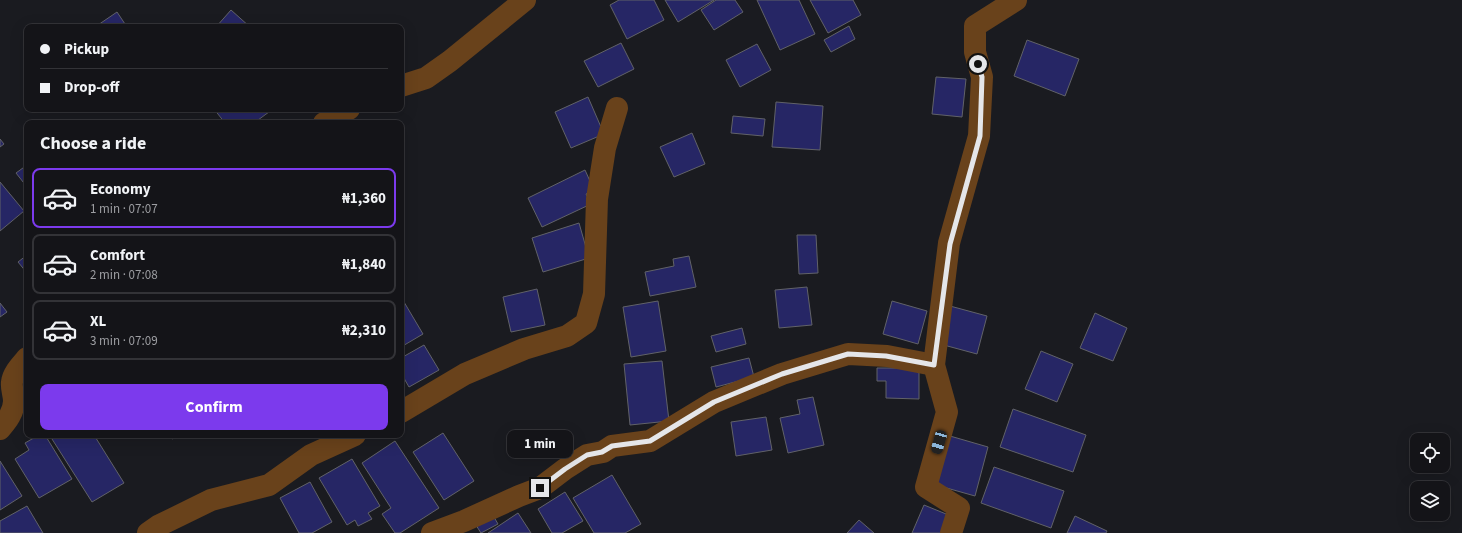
<!DOCTYPE html>
<meta charset="utf-8">
<style>
:root{--surface:#141418;--page:#1d1d21;--text:#f1f3f6;--muted:#9d9ea2;--line:#333337;--accent:#7c3aed}
body{margin:0;font-family:"Source Sans 3",sans-serif;background:var(--page);color:var(--text);height:100vh;display:flex;flex-direction:column;font-size:15px;white-space:nowrap}
*{box-sizing:border-box;margin:0}
p{font-size:13px;color:var(--muted)}
.icon{flex:none;width:22px;height:22px;fill:none;stroke:currentColor;stroke-width:2;stroke-linecap:round;stroke-linejoin:round}
.map{position:relative;flex:1;overflow:hidden}
.side{position:absolute;left:24px;top:120px;width:380px;height:318px;display:flex;flex-direction:column;background:var(--surface);border-radius:8px;box-shadow:0 4px 16px #0002,0 0 0 1px var(--line)}
.side>*{flex:none}
.banner{position:absolute;left:24px;top:24px;width:380px;height:88px;border-radius:8px;box-shadow:0 4px 16px #0002,0 0 0 1px var(--line);display:grid;align-content:center;height:88px;padding:0 16px;background:var(--surface)}
.buttons{position:absolute;left:1410px;top:433px;display:grid;gap:8px}
.buttons a{display:grid;place-items:center;width:40px;height:40px;border-radius:8px;background:var(--surface);box-shadow:0 4px 16px #0002,0 0 0 1px var(--line);font-size:20px}
.end{position:absolute;width:18px;height:18px;margin:-9px;border:5px solid #e5e6e9;background:#111;box-shadow:0 0 0 2px #111}
.from{border-radius:50%}
.bubble{position:absolute;height:28px;border-radius:8px;background:var(--surface);box-shadow:0 4px 16px #0002,0 0 0 1px var(--line);font-size:13px;font-weight:700;line-height:28px;text-align:center}
.car{position:absolute;width:12px;height:24px;margin:-12px -6px;border-radius:5px;box-shadow:0 0 3px 1px #0007;background:linear-gradient(#222 24%,#8ab4d8 0 40%,#222 0 76%,#8ab4d8 0 86%,#222 0)}
.banner b{display:flex;align-items:center;gap:14px;height:38px;font-size:15px}
.banner b+b{border-top:1px solid var(--line)}
.banner i{width:10px;height:10px;background:var(--text)}
ul{padding:0;list-style:none}
li{display:flex;align-items:center;gap:12px;height:60px;margin:0 8px 6px;padding:0 8px;border:2px solid var(--line);border-radius:8px}
li div{flex:1}
li b{display:block;font-size:15px}
li em{font-style:normal;font-weight:700}
li.selected{border-color:var(--accent)}
li>.icon{width:36px;height:36px;stroke-width:1.5}
h2{padding:0 16px;font-size:18px;line-height:48px}
.primary-button{display:flex;gap:8px;margin-top:auto;padding:8px 16px}
.primary-button a{flex:1;height:46px;border-radius:8px;background:var(--accent);color:#fff;font-size:16px;font-weight:700;line-height:46px;text-align:center}
.map>svg:first-child{display:block}
.building{fill:#262665;stroke:#616268}
.lines{fill:none;stroke-linecap:round;stroke-linejoin:round}
.minor{stroke:#69421b;stroke-width:22}
.route{stroke:#e5e6e9;stroke-width:5}
</style>
<div class="map">
<svg width="1462" height="533" viewBox="0 0 1462 533">
<rect width="100%" height="100%" fill="#1a1b20"/>
<g class="building">
<polygon points="619,0 654,0 664,20 627,39 610,5"/>
<polygon points="665,0 714,0 678,22"/>
<polygon points="716,0 735,0 743,12 714,30 701,10"/>
<polygon points="757,0 799,0 815,34 780,50"/>
<polygon points="810,0 853,0 861,15 828,33"/>
<polygon points="231,10 250,27 216,27"/>
<polygon points="117,12 127,27 95,27"/>
<polygon points="849,26 855,39 831,52 824,40"/>
<polygon points="1027,40 1079,59 1065,96 1014,76"/>
<polygon points="621,43 634,69 598,87 584,61"/>
<polygon points="757,44 771,70 740,87 726,60"/>
<polygon points="936,77 966,79 962,117 932,114"/>
<polygon points="588,97 604,134 571,148 555,112"/>
<polygon points="776,102 823,106 820,150 772,147"/>
<polygon points="214,109 273,109 254,123 225,123"/>
<polygon points="733,116 765,119 763,136 731,133"/>
<polygon points="692,133 705,164 674,177 660,147"/>
<polygon points="0,139 4,144 0,147"/>
<polygon points="27,165 27,187 16,173"/>
<polygon points="585,170 594,190 586,194 591,204 542,227 528,198"/>
<polygon points="0,182 24,211 0,231"/>
<polygon points="579,223 589,258 543,272 532,238"/>
<polygon points="797,235 816,235 818,273 799,274"/>
<polygon points="27,255 27,273 18,262"/>
<polygon points="689,256 696,287 650,296 645,272 674,266 673,259"/>
<polygon points="807,287 812,325 779,328 775,290"/>
<polygon points="537,289 545,325 511,332 503,297"/>
<polygon points="658,301 666,351 631,357 623,307"/>
<polygon points="892,301 927,311 918,344 883,334"/>
<polygon points="404,302 423,334 401,347 401,304"/>
<polygon points="0,303 7,312 0,317"/>
<polygon points="950,306 987,316 977,354 940,344"/>
<polygon points="1095,313 1127,328 1113,361 1080,348"/>
<polygon points="742,328 746,344 716,352 711,336"/>
<polygon points="424,345 439,370 409,387 401,373 401,358"/>
<polygon points="1041,351 1073,364 1057,402 1025,389"/>
<polygon points="749,358 754,377 716,387 711,367"/>
<polygon points="662,361 669,421 630,425 624,364"/>
<polygon points="877,368 919,368 919,399 886,398 886,381 877,381"/>
<polygon points="813,397 824,445 788,453 780,418 800,414 797,400"/>
<polygon points="1013,409 1086,435 1073,472 1000,447"/>
<polygon points="766,417 772,450 736,456 731,422"/>
<polygon points="443,433 474,481 444,500 413,452"/>
<polygon points="39,435 45,435 72,479 39,498 15,459 29,450 25,443"/>
<polygon points="58,435 94,435 124,483 92,502 52,439"/>
<polygon points="170,435 180,435 172,439"/>
<polygon points="950,436 988,447 975,496 936,485"/>
<polygon points="395,441 439,508 400,533 395,533 382,514 391,508 362,463"/>
<polygon points="352,459 380,506 368,513 372,519 358,526 355,520 347,525 319,478"/>
<polygon points="0,461 22,496 0,510"/>
<polygon points="994,467 1064,491 1051,528 981,503"/>
<polygon points="612,475 641,524 625,533 594,533 573,498"/>
<polygon points="310,482 332,522 312,533 299,533 280,498"/>
<polygon points="565,492 583,521 562,533 552,533 538,509"/>
<polygon points="924,505 951,516 944,533 912,533"/>
<polygon points="27,506 43,533 0,533 0,521"/>
<polygon points="491,512 498,524 481,533 474,522"/>
<polygon points="518,513 531,533 488,533"/>
<polygon points="1075,516 1107,531 1106,533 1067,533"/>
<polygon points="859,520 874,533 847,533"/>
</g>
<g class="lines">
<g class="minor">
<polyline points="401,86 426,78 450,61 525,0"/>
<polyline points="324,123 349,109"/>
<polyline points="401,412 465,374 524,349 567,336 586,323 594,294 597,199 605,148 617,108"/>
<path d="M0 429C7 421 14 412 14 401 14 395 11 388 12 382 13 373 21 365 27 358"/>
<polyline points="148,533 158,526 211,500 269,485 311,455 355,435"/>
<polyline points="432,533 464,521 519,496 540,488 565,469 587,455 603,452 612,446 650,441 714,402 782,374 848,354 887,356 934,365"/>
<polyline points="951,533 959,508 926,487 947,412 934,365 949,243 979,136 982,77 975,52 975,26 1016,0"/>
</g>
</g>
<g class="lines">
<polyline class="route" points="540,488 565,469 587,455 602,452 612,446 650,441 714,402 782,374 848,354 886,356 934,365 950,244 980,136 982,77 978,64"/>
</g>
</svg>
<div class="buttons">
<a><svg class="icon" aria-label="locate" viewBox="0 0 24 24"><circle cx="12" cy="12" r="6"/><path d="M12 2v4M12 18v4M2 12h4M18 12h4"/></svg></a>
<a><svg class="icon" aria-label="layers" viewBox="0 0 24 24"><path d="M12 4l9 5-9 5-9-5zM3 14l9 5 9-5"/></svg></a>
</div>
<i class="end from" style="left:978px;top:64px"></i>
<i class="end" style="left:540px;top:488px"></i>
<div class="bubble" style="left:507px;top:430px;width:66px">1 min</div>
<i class="car" style="left:939px;top:442px;rotate:196deg"></i>
<div class="banner">
<b><i class="from"></i>Pickup</b>
<b><i></i>Drop-off</b>
</div>
<section class="side">
<h2>Choose a ride</h2>
<ul>
<li class="selected"><svg class="icon" aria-label="car" viewBox="0 0 24 24"><path d="M5 17H2v-5l4-1 3-4h7l3 4 3 1v5h-3M9 17h6M6 11h13"/><circle cx="7" cy="17" r="2"/><circle cx="17" cy="17" r="2"/></svg><div><b>Economy</b><p>1 min · 07:07</p></div><em>₦1,360</em></li>
<li><svg class="icon" aria-label="car" viewBox="0 0 24 24"><path d="M5 17H2v-5l4-1 3-4h7l3 4 3 1v5h-3M9 17h6M6 11h13"/><circle cx="7" cy="17" r="2"/><circle cx="17" cy="17" r="2"/></svg><div><b>Comfort</b><p>2 min · 07:08</p></div><em>₦1,840</em></li>
<li><svg class="icon" aria-label="car" viewBox="0 0 24 24"><path d="M5 17H2v-5l4-1 3-4h7l3 4 3 1v5h-3M9 17h6M6 11h13"/><circle cx="7" cy="17" r="2"/><circle cx="17" cy="17" r="2"/></svg><div><b>XL</b><p>3 min · 07:09</p></div><em>₦2,310</em></li>
</ul>
<div class="primary-button"><a>Confirm</a></div>
</section>
</div>
